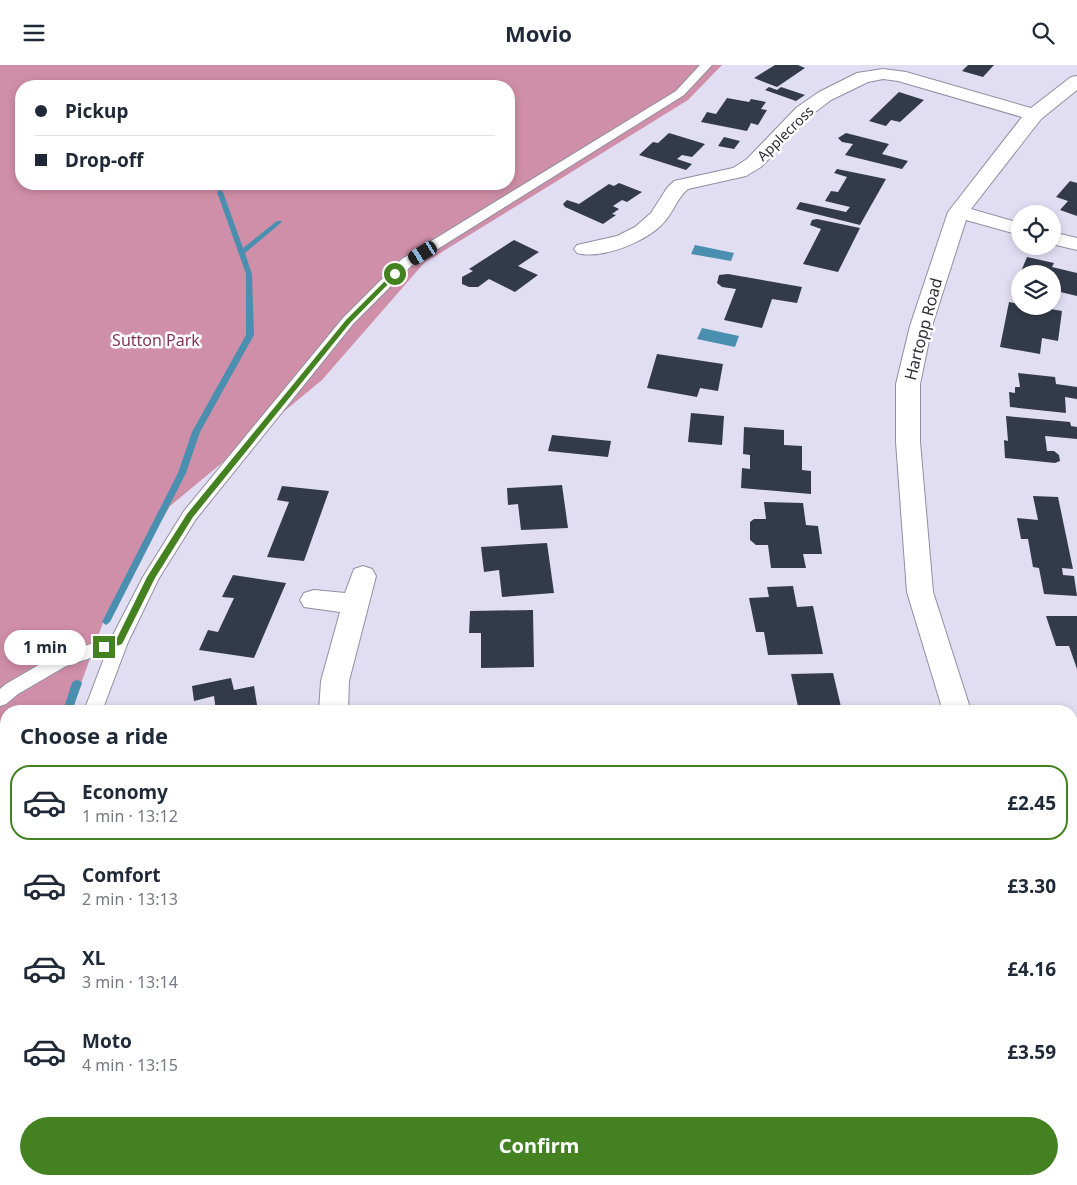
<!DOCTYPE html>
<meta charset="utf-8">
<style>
:root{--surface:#fff;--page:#f2f2f3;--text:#1f2937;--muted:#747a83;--line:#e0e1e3;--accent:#448221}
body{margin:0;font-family:"Noto Sans",sans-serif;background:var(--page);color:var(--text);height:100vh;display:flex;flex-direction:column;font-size:19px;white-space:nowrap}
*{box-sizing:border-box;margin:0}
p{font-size:16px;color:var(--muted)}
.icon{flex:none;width:28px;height:28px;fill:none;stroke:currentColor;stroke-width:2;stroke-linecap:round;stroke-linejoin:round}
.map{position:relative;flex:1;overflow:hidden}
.details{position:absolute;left:0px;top:640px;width:1078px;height:480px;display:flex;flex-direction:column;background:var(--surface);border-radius:20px 20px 0 0;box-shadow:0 2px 8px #0003}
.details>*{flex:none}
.banner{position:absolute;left:15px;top:15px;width:500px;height:110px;border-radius:20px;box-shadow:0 2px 8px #0003;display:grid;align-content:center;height:110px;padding:0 20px;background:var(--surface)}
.tools{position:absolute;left:1011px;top:140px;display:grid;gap:10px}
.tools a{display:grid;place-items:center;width:50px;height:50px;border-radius:50%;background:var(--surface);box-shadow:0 2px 8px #0003;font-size:25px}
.end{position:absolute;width:22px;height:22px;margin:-11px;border:6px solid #448221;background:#fff;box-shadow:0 0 0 2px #fff}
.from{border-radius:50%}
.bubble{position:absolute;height:35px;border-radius:18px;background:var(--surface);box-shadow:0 2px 8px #0003;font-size:16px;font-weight:700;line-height:35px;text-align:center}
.car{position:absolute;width:15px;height:30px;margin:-15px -8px;border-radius:6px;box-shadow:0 0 4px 1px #0007;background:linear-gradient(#222 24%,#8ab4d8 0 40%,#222 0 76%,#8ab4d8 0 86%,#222 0)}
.banner b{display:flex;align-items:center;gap:18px;height:48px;font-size:19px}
.banner b+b{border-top:1px solid var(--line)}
.banner i{width:12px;height:12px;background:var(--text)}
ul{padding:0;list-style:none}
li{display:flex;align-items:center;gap:15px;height:75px;margin:0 10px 8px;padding:0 10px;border:2px solid transparent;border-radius:20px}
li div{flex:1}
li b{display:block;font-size:19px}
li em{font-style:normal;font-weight:700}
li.on{border-color:var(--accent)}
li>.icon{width:45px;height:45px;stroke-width:1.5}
h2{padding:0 20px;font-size:22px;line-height:60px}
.button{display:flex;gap:10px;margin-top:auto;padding:10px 20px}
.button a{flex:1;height:58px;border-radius:30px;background:var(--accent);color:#fff;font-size:20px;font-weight:700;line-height:58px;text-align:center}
header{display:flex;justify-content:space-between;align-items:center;height:65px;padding:0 20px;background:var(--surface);font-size:22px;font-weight:700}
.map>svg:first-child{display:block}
.green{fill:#e6b8c9}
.forest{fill:#d08fa8;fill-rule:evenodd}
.water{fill:#4a8faf}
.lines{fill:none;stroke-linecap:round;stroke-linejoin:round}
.stream{fill:#4a8faf;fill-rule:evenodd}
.building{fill:#333b4a}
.lane-casing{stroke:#918ea1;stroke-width:2}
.street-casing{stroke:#918ea1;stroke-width:2}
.lane{fill:#fff;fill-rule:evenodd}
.street{fill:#fff;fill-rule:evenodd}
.route{fill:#448221}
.labels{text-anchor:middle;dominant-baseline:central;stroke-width:5;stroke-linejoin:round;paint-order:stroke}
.far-street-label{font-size:14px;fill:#302f37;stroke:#fff}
.street-label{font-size:16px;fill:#302f37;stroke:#fff}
.park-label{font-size:16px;fill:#843558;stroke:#fff}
</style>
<header><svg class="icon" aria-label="menu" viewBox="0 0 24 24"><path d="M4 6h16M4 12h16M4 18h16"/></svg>Movio<svg class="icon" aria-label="search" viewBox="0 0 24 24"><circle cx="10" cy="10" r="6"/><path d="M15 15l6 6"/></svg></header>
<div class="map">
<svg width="1077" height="1120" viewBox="0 0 1077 1120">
<rect width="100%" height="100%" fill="#e1def3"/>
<polygon class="green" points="1071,781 1077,781 1077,841 1071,828"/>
<path class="forest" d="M0 0H722L688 35 424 198 322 315 170 441 105 552 71 646H6V828L0 846ZM21 21H509V119H21Z"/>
<g class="water">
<polygon points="695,180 734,188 731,196 691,189"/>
<polygon points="702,263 739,271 735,282 697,274"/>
</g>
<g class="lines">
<g class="stream">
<polygon points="220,125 223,127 243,183 277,156 281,156 282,157 245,188 252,209 254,270 200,367 186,408 110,557 106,560 102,557 178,408 192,367 246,270 246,209 217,127"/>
<polygon points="77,615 80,616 82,618 72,646 63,646 72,618 74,616"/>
<polygon points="6,786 6,803 4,809 0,810 0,793 2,787"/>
</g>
</g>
<g class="building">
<polygon points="775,0 798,0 805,3 777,22 754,13"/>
<polygon points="968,0 994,0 983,12 962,6"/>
<polygon points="769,22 777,25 781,22 805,30 796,36 765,25"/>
<polygon points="899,27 924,35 900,57 891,55 886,61 869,56"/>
<polygon points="727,33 749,37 751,34 766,37 761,44 767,45 758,60 751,58 747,66 701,57 707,47 716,49"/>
<polygon points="669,68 705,79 692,92 682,90 677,94 692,99 686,105 639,90 653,77 658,78"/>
<polygon points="846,68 889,79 882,89 908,96 902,104 845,90 853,79 842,77 838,73"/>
<polygon points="724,72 740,76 734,84 718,81"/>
<polygon points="837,104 886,114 860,160 796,144 800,137 846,147 850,142 825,136 831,126 838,127 847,112 834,108"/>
<polygon points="1070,116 1077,118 1077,151 1060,145 1068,136 1056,132"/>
<polygon points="619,118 642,127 627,137 622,135 613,141 619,144 612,149 616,150 603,159 565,142 563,139 567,135 579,139 609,119 614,121"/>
<polygon points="817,154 860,163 838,207 803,199 821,164 810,160 812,155"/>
<polygon points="514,175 539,187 518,201 538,210 515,227 489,214 478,222 469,222 462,219 462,212 473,206 469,204"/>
<polygon points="1027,192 1054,198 1052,202 1077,208 1077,231 1052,225 1052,209 1020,209 1020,217 1017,216"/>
<polygon points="728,209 802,222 797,238 772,234 762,263 724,255 736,224 722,222 717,218 719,210"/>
<polygon points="1009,237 1020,239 1020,241 1033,241 1062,246 1058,276 1042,273 1040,289 1000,282"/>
<polygon points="657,289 723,299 718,326 700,323 697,332 647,323"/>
<polygon points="1018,308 1055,312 1056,319 1077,322 1077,334 1065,332 1066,348 1010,342 1009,327 1015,328 1015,322 1020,322"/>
<polygon points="691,348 724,351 722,380 688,377"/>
<polygon points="1006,351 1070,357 1071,361 1077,362 1077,374 1045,371 1047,386 1054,386 1059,390 1060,396 1055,398 1005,393 1004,375 1008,376"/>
<polygon points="744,362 784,365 784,380 802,381 802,405 811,406 811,429 741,423 742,403 750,404 750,390 743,389"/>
<polygon points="552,370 611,376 608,392 548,386"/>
<polygon points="562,420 568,463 521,465 518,439 508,440 507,423"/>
<polygon points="282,421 329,426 304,496 267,492 289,437 277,435"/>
<polygon points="1033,431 1058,432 1073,504 1062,503 1063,510 1074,511 1077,531 1044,529 1039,503 1033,502 1028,474 1021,474 1017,453 1038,455"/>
<polygon points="764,437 803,438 806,460 818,461 822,489 803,489 806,503 771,503 768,480 756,480 750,475 750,457 754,454 766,454"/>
<polygon points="547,478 554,528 502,532 499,505 484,507 481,482"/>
<polygon points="233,510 286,518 254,593 199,585 208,565 218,567 234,533 222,532"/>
<polygon points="793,521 797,542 813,541 823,589 768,590 764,567 756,567 749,533 769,532 767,522"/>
<polygon points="533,545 534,602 481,603 481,568 469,568 470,546"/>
<polygon points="1046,551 1077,551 1077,604 1069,581 1056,581"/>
<polygon points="833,608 842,646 799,646 791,609"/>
<polygon points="231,613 234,625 254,621 258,646 216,646 214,631 194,636 192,621"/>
<polygon points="164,1114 210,1114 194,1120 166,1120"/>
<polygon points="1003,1114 1044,1114 1048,1120 986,1120"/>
</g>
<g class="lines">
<g class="lane-casing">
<g id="lane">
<polygon points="700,0 712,0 684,30 412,200 353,259 196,454 159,513 128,577 102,646 84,646 106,588 66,601 18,629 6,639 0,641 0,624 6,619 54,591 112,572 143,512 184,446 343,253 402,194 676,26"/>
<polygon points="6,882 6,917 0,920 0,885"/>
</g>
</g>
<g class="street-casing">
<g id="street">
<path d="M883 4 906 7 1031 43 1071 12 1077 11V25L1041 54 971 144 1020 158V170L966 155 932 261 920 319V377L933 527 971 646H943L907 527 896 377V319L910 261 948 147 1022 52 898 16 883 14 868 17 831 35 810 51 761 102 746 111 688 124C677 133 674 146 665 156 649 176 602 195 577 188L574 184 577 180 617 171 635 162 651 148 667 123 674 116 733 103 747 94 796 43 819 27 857 8Z"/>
<polygon points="1052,167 1077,173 1077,185 1052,179"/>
<polygon points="363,501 372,504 376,511 349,616 348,646 319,646 321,616 340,547 304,542 300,535 304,528 314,525 345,528 354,504"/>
<polygon points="1071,907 1077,909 1077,950 1071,947"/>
<polygon points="1077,1014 1077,1048 1071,1049 1071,1015"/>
<polygon points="304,1114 349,1114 346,1120 301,1120"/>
</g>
</g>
<use href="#lane" class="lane"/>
<use href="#street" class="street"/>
</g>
<polygon class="route" points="393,208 398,209 350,258 193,452 155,513 122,579 104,585 101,584 101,579 116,575 147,512 187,449 346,255"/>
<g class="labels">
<g class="far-street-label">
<text transform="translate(785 68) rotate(-44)">Applecross</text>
</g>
<g class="street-label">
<text transform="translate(923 264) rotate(-75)">Hartopp Road</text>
</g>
<g class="park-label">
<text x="156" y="275">Sutton Park</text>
</g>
</g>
</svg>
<div class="tools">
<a><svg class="icon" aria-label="locate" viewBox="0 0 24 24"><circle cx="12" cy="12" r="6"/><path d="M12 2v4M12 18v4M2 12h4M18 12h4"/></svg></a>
<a><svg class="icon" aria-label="layers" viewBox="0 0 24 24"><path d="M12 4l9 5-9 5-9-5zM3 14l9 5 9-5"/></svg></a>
</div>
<i class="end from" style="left:395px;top:209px"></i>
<i class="end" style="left:104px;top:582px"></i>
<div class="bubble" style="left:4px;top:565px;width:82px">1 min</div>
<i class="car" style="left:423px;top:188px;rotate:239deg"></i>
<div class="banner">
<b><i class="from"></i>Pickup</b>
<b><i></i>Drop-off</b>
</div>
<section class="details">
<h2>Choose a ride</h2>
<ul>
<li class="on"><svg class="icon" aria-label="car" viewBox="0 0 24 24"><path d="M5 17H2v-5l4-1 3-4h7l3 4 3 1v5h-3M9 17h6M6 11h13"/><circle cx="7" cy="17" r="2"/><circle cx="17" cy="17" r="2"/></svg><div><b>Economy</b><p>1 min · 13:12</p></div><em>£2.45</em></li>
<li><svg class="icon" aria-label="car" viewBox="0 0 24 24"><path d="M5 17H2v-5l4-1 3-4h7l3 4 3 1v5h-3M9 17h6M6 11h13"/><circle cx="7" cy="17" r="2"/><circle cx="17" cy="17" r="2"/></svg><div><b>Comfort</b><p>2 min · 13:13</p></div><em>£3.30</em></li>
<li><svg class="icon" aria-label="car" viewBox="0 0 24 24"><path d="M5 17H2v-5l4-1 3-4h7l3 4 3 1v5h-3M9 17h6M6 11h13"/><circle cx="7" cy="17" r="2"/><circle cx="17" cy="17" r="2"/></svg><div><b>XL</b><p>3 min · 13:14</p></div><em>£4.16</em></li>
<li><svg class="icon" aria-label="car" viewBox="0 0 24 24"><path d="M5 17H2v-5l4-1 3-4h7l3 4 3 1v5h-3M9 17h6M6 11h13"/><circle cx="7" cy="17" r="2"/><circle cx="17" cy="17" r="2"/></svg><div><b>Moto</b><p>4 min · 13:15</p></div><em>£3.59</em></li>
</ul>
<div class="button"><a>Confirm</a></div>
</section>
</div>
